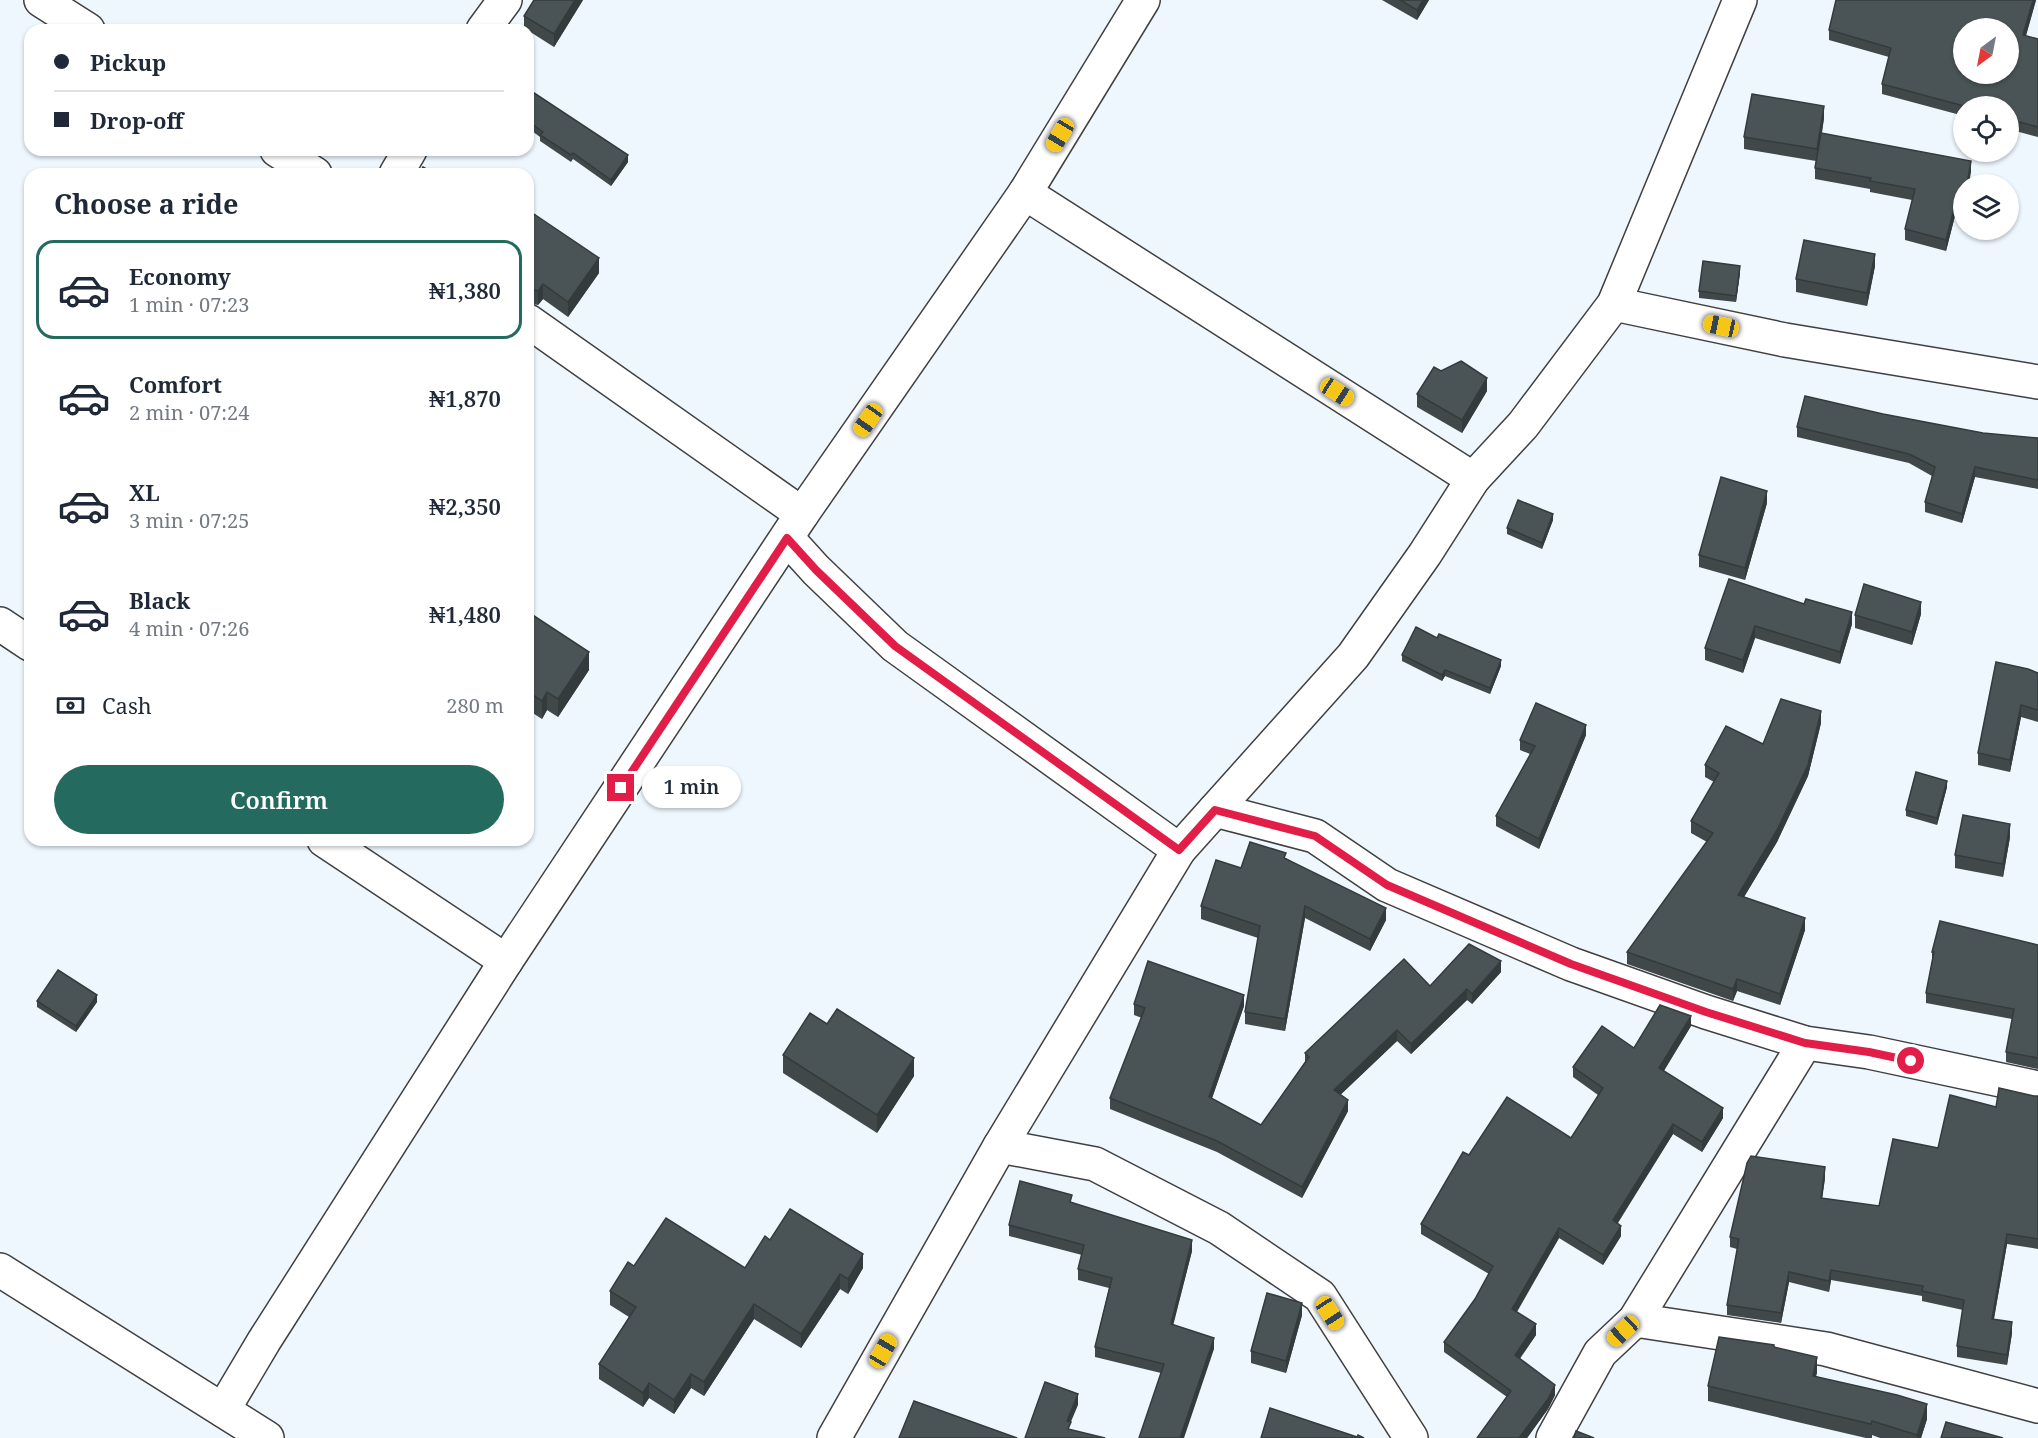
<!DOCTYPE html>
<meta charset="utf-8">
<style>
:root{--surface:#fff;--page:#f6f6f7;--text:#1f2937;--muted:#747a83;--line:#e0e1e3;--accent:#246a5e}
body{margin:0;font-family:"Noto Serif",serif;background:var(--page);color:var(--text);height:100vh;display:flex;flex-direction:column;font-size:22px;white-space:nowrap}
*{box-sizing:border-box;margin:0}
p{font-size:20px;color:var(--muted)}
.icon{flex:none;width:33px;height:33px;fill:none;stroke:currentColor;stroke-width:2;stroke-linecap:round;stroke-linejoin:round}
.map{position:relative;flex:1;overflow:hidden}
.panel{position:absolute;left:24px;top:168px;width:510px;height:678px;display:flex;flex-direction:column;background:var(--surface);border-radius:18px;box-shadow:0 2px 4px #0004}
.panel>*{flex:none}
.guide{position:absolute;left:24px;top:24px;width:510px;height:132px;border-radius:18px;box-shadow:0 2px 4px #0004;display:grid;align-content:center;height:132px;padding:0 30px;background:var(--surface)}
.needle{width:39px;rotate:212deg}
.buttons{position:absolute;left:1953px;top:18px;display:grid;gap:12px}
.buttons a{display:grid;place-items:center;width:66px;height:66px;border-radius:50%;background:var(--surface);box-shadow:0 2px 4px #0004;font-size:30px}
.end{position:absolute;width:27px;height:27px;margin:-14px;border:8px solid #e11d48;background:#fff;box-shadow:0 0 0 3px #fff}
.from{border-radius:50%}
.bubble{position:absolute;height:42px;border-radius:21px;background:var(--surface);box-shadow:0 2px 4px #0004;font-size:20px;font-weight:600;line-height:42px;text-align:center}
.car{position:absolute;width:18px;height:36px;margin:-18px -9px;border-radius:8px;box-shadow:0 0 4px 2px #0007;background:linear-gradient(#f5c518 24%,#345 0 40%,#f5c518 0 76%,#345 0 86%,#f5c518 0)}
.guide b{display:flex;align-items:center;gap:21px;height:57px;font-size:22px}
.guide b+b{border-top:2px solid var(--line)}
.guide i{width:15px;height:15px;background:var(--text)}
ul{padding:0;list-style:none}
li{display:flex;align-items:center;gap:18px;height:99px;margin:0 12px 9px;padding:0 18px;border:3px solid transparent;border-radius:18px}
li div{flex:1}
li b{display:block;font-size:22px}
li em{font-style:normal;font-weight:600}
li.current{border-color:var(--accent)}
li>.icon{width:54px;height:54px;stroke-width:1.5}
h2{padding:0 30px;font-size:27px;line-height:72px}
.pay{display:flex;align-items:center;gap:15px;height:66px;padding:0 30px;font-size:22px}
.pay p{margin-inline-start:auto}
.primary-button{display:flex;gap:12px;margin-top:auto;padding:12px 30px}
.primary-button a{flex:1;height:69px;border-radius:36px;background:var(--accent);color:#fff;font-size:24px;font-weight:600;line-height:69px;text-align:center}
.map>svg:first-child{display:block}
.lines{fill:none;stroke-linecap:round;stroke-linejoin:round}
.minor-casing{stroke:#404040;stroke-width:36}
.minor{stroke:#fff;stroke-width:33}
.wall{fill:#40484a}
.shaded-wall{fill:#343b3c}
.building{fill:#4a5456;stroke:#343b3c;stroke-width:1.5;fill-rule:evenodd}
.route{stroke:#e11d48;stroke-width:8}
</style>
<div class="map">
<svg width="2038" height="1438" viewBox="0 0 2038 1438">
<rect width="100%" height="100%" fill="#eef6fe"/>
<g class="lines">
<g class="minor-casing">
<g id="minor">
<polyline points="41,0 88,30"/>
<polyline points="483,30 505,0"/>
<polyline points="277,150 315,174"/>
<polyline points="396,174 410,150"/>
<polyline points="1025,193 1473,479"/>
<polyline points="1614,304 1785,340 2038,382"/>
<polyline points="528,321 802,514"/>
<polyline points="787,538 816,570 895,646 1179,850"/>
<polyline points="0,624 30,644"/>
<polyline points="1215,810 1315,836 1387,885 1571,964 1706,1012 1805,1043 1869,1052 2038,1088"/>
<polyline points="324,840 506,961"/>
<polyline points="1000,1146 1095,1164 1219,1228 1320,1296 1411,1438"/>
<polyline points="0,1270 267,1438"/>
<polyline points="1635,1320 1826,1349 2038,1406"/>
<polyline points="223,1410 264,1341 506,961 802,514 1025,193 1143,0"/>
<polyline points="834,1438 1000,1146 1179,850 1353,656 1425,554 1473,479 1523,425 1614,304 1740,0"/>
<polyline points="1553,1438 1600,1353 1635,1320 1805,1043"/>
</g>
</g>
<use href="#minor" class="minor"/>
</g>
<g class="wall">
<polygon points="583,0 554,47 524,28 524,16"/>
<polygon points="1382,0 1429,0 1417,20"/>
<polygon points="1836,0 2036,0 2026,36 2038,39 2038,137 2008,129 2008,106 1964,106 1964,116 1882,94 1882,84 1889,57 1829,40 1829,30"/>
<polygon points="528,89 628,162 611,186 573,159 571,162 540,141 540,137 528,128"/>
<polygon points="1824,118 1822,133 1971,172 1964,184 1964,210 1957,208 1946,251 1905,240 1905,229 1912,200 1870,192 1870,189 1815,179 1815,168 1816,161 1744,149 1744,137"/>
<polygon points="528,210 599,273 568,317 543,299 538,305 528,303"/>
<polygon points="1875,266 1867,306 1796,292 1796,279"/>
<polygon points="1740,273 1736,302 1699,298 1699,291"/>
<polygon points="1441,371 1487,391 1462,433 1417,407 1417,394"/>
<polygon points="1883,414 1983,433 2038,438 2038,489 1975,477 1962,523 1925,512 1925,502 1932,476 1909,463 1797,437 1797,427"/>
<polygon points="1767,503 1745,580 1699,567 1699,555"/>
<polygon points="1553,520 1542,549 1507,534 1507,528"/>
<polygon points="1804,604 1852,624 1840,664 1755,638 1743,673 1705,660 1705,648"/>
<polygon points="528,612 589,670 558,717 547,710 542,719 528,710"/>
<polygon points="1921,614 1912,645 1855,628 1855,615"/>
<polygon points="1437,638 1501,666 1490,694 1445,676 1442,681 1402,661 1402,655"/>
<polygon points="2038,673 2038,722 2021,717 2010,772 1978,765 1978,753"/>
<polygon points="1821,723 1808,776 1777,842 1744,897 1805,930 1780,1005 1737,991 1733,1001 1627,964 1627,952 1707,842 1691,833 1691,821 1714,782 1705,777 1705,765"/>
<polygon points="1586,735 1539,849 1496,826 1496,816 1530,754 1520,750 1520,740"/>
<polygon points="1947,787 1937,825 1906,816 1906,810"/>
<polygon points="2010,837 2003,877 1955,868 1955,855"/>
<polygon points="1286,858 1386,920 1370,951 1305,918 1285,1031 1245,1024 1245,1012 1258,938 1201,919 1201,906 1241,868"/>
<polygon points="2038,945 2038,1069 2006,1062 2006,1052 2012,1019 1926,1003 1926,993 1932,962 1932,952"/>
<polygon points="1501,972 1472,1004 1467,1000 1411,1054 1397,1041 1340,1095 1348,1111 1302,1198 1217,1152 1110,1109 1110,1098 1142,1018 1134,1015 1134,1004 1244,1006 1212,1098 1261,1125 1305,1062 1305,1053 1430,986"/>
<polygon points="37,1001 97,1002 76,1032 37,1007"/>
<polygon points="827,1024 914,1076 877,1133 783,1073 783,1055"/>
<polygon points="1691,1026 1664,1071 1723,1118 1702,1152 1673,1134 1617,1223 1621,1236 1603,1265 1559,1238 1517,1312 1536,1335 1519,1359 1555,1395 1548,1409 1527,1438 1477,1438 1507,1397 1444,1352 1444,1342 1475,1299 1489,1274 1421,1234 1421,1224 1469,1155 1571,1138 1598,1095 1573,1077 1573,1067 1634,1048"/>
<polygon points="2034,1096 2038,1096 2038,1249 2007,1244 1994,1319 2012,1333 2007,1365 1957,1357 1957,1346 1963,1310 1922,1301 1922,1296 1831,1280 1829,1292 1789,1282 1781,1323 1727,1315 1727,1305 1737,1249 1730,1247 1730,1237 1825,1178 1822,1198 1879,1206 1938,1148 1996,1107"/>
<polygon points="1072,1202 1192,1251 1173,1324 1214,1349 1161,1373 1095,1357 1095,1347 1109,1288 1078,1280 1078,1269 1082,1255 1009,1236 1009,1225"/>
<polygon points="770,1240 863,1268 848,1294 840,1289 801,1348 754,1319 704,1396 691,1388 674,1414 649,1398 643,1407 599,1379 599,1364 629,1317 610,1305 610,1291 745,1268"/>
<polygon points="1302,1315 1286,1373 1251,1363 1251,1351"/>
<polygon points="1774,1347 1817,1372 1816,1376 1927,1419 1921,1438 1880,1438 1872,1435 1872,1438 1866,1438 1708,1401 1708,1386"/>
</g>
<g class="shaded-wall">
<polygon points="575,0 583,0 554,47 554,34"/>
<polygon points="1423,0 1429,0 1417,20 1417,10"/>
<polygon points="2033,0 2036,0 2023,45 2023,35"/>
<polygon points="1824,106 1824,118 1817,161 1817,149"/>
<polygon points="628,155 628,162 611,186 611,180"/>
<polygon points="1971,161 1971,172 1969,184 1967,184"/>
<polygon points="1957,197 1957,208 1946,251 1946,240"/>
<polygon points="1875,254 1875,266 1867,306 1867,293"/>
<polygon points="599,258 599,273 568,317 568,302"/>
<polygon points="1740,266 1740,273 1736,302 1736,296"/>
<polygon points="543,284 543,299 538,305 538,291"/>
<polygon points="1487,378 1487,391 1462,433 1462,420"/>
<polygon points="1975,467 1975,477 1962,523 1962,514"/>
<polygon points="1767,491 1767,503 1745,580 1745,568"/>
<polygon points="1553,514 1553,520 1542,549 1542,543"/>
<polygon points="1921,602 1921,614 1912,645 1912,632"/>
<polygon points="1852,612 1852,624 1840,664 1840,652"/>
<polygon points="1755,626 1755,638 1743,673 1743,660"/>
<polygon points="589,652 589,670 558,717 558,699"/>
<polygon points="1501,660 1501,666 1490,694 1490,688"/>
<polygon points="1445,670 1445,676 1442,681 1442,675"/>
<polygon points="547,692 547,710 542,719 542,701"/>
<polygon points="2021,705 2021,717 2010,772 2010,760"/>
<polygon points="1821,711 1821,723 1808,776 1777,842 1738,907 1738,895"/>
<polygon points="1586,725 1586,735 1539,849 1539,839"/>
<polygon points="1947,781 1947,787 1937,825 1937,818"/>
<polygon points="2010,824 2010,837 2003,877 2003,864"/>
<polygon points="1305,906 1305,918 1285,1031 1285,1019"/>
<polygon points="1386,908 1386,920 1370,951 1370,939"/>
<polygon points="1805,918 1805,930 1780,1005 1780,994"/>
<polygon points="1501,961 1501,972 1472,1004 1472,994"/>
<polygon points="1737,979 1737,991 1733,1001 1733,989"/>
<polygon points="1467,989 1467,1000 1411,1054 1411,1044"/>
<polygon points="97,995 97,1002 76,1032 76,1026"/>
<polygon points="1244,995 1244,1006 1209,1107 1209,1097"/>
<polygon points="1691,1016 1691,1026 1659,1078 1659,1068"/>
<polygon points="1397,1030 1397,1041 1334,1101 1334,1090"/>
<polygon points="914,1058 914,1076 877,1133 877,1115"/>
<polygon points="1348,1100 1348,1111 1302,1198 1302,1187"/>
<polygon points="1723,1108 1723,1118 1702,1152 1702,1142"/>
<polygon points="1673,1124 1673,1134 1613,1231 1613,1220"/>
<polygon points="1825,1167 1825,1178 1821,1208 1821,1198"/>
<polygon points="1621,1226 1621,1236 1603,1265 1603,1255"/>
<polygon points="1559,1228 1559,1238 1512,1319 1512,1309"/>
<polygon points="2007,1234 2007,1244 1992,1329 1992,1319"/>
<polygon points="1192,1240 1192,1251 1171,1334 1171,1324"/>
<polygon points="863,1254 863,1268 848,1294 848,1279"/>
<polygon points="1831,1270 1831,1280 1829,1292 1829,1281"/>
<polygon points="1789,1272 1789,1282 1781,1323 1781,1313"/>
<polygon points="840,1274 840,1289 801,1348 801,1334"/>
<polygon points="1302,1303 1302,1315 1286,1373 1286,1361"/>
<polygon points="754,1304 754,1319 704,1396 704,1382"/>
<polygon points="2012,1322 2012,1333 2007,1365 2007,1355"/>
<polygon points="1536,1324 1536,1335 1515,1366 1515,1355"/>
<polygon points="1214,1338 1214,1349 1184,1438 1180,1438"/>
<polygon points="1817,1357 1817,1372 1813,1391 1813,1376"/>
<polygon points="691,1374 691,1388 674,1414 674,1400"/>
<polygon points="649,1383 649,1398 643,1407 643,1393"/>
<polygon points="1555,1385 1555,1395 1548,1409 1527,1438 1519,1438"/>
<polygon points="1078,1394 1078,1405 1067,1431 1067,1421"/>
<polygon points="1927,1404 1927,1419 1921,1438 1917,1438 1917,1435"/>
</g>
<g class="building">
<polygon points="534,0 575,0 554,34 524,16"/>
<polygon points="1400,0 1423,0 1417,10"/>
<path d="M1836 0H2033L2023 35 2038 39V127L2008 119V106H1964L1882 84 1891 48 1829 30ZM1964 28H2008V74H1964Z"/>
<polygon points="528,89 628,155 611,180 573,153 571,155 540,135 543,132 528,121"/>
<polygon points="1752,94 1824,106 1817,149 1744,137"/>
<polygon points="1821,133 1971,161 1967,184 1964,184 1964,198 1957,197 1946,240 1905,229 1915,189 1870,181 1871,178 1815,168"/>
<polygon points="423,167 435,174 419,174"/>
<polygon points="528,210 599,258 568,302 543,284 538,291 528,288"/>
<polygon points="1804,240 1875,254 1867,293 1796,279"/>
<polygon points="1703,261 1740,266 1736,296 1699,291"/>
<polygon points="1461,361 1487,378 1462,420 1417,394 1434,367 1441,371"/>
<polygon points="1805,396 1883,414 1983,433 2038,438 2038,480 1975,467 1962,514 1925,502 1935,467 1909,454 1797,427"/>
<polygon points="1721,477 1767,491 1745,568 1699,555"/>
<polygon points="1518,500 1553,514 1542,543 1507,528"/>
<polygon points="1729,579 1804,604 1806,599 1852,612 1840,652 1755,626 1743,660 1705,648"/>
<polygon points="1864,584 1921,602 1912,632 1855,615"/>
<polygon points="528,612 589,652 558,699 547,692 542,701 528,692"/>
<polygon points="1416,627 1437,638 1439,634 1501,660 1490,688 1445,670 1442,675 1402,655"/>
<polygon points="1996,662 2028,669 2038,673 2038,710 2021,705 2010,760 1978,753"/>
<polygon points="1781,699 1821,711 1808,765 1777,830 1738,895 1805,918 1780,994 1737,979 1733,989 1627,952 1713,833 1691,821 1719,773 1705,765 1726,726 1763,744"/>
<polygon points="1536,703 1586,725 1539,839 1496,816 1535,746 1520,740"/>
<polygon points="1916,772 1947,781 1937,818 1906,810"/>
<polygon points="1963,815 2010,824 2003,864 1955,855"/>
<polygon points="1250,842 1286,853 1284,858 1386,908 1370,939 1305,906 1285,1019 1245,1012 1260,926 1201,906 1216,860 1241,868"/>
<polygon points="1940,921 2038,945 2038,1058 2006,1052 2014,1009 1926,993 1934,952 1932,952"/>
<polygon points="1469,944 1501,961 1472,994 1467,989 1411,1044 1397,1030 1334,1090 1348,1100 1302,1187 1217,1141 1110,1098 1145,1008 1134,1004 1148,961 1244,995 1209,1097 1261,1125 1309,1057 1305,1053 1404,959 1430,986"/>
<polygon points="58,970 97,995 76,1026 37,1001"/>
<polygon points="1660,1005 1691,1016 1659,1068 1723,1108 1702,1142 1673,1124 1613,1220 1621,1226 1603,1255 1559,1228 1512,1309 1536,1324 1515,1355 1555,1385 1548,1399 1519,1438 1477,1438 1511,1391 1444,1342 1475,1299 1493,1266 1421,1224 1463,1152 1469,1155 1507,1097 1571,1138 1603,1088 1573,1067 1602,1026 1634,1048"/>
<polygon points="837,1009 914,1058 877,1115 783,1055 810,1013 827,1024"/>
<polygon points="1999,1088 2034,1096 2038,1096 2038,1239 2007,1234 1992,1319 2012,1322 2007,1355 1957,1346 1964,1300 1922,1291 1923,1286 1831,1270 1829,1281 1789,1272 1781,1313 1727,1305 1739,1239 1730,1237 1747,1163 1751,1156 1825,1167 1821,1198 1879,1206 1893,1139 1938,1148 1950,1095 1996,1107"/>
<polygon points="1020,1181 1072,1195 1070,1202 1192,1240 1171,1324 1214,1338 1180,1438 1139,1438 1164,1364 1095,1347 1112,1278 1078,1269 1084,1245 1009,1225"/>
<polygon points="790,1209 863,1254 848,1279 840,1274 801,1334 754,1304 704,1382 691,1374 674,1400 649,1383 643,1393 599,1364 636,1307 610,1291 628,1262 634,1266 666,1218 745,1268 765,1236 770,1240"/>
<polygon points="1267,1293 1302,1303 1286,1361 1251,1351"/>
<polygon points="1719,1337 1774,1345 1774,1347 1817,1357 1813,1376 1897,1395 1927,1404 1917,1435 1872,1421 1871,1424 1708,1386"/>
<polygon points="1045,1382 1078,1394 1067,1421 1071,1422 1068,1429 1105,1438 1025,1438"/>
<polygon points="914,1401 1017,1438 899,1438"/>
<polygon points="1270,1408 1357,1437 1358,1435 1364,1438 1261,1438"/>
<polygon points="1946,1422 2003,1438 1941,1438"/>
<polygon points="1576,1431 1594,1438 1574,1438"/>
</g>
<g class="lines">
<polyline class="route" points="621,788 787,538 816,570 895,646 1179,850 1215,810 1315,836 1387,885 1571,964 1706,1012 1805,1043 1869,1052 1911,1061"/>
</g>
</svg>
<div class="buttons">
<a><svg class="needle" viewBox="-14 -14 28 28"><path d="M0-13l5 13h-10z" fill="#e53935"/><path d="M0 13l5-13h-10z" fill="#747a83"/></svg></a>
<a><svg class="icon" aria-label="locate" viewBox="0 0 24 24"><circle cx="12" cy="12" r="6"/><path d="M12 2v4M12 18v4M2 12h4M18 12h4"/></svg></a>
<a><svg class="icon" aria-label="layers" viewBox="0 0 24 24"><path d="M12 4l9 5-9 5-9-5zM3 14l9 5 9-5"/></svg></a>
</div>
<i class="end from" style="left:1911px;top:1061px"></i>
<i class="end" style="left:621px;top:788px"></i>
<div class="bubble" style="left:642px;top:766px;width:99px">1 min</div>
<i class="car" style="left:1060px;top:135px;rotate:211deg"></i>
<i class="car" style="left:1721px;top:326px;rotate:282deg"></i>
<i class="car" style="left:1337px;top:392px;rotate:123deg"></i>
<i class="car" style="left:868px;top:420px;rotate:215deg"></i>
<i class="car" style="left:1330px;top:1313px;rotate:147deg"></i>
<i class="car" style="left:1623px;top:1331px;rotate:227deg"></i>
<i class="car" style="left:883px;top:1351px;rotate:30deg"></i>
<div class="guide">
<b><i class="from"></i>Pickup</b>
<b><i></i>Drop-off</b>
</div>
<section class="panel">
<h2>Choose a ride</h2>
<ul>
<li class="current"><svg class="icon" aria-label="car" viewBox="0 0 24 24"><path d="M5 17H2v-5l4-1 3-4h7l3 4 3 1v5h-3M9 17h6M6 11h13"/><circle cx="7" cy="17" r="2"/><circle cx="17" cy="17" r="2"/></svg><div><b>Economy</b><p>1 min · 07:23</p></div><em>₦1,380</em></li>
<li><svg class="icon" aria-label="car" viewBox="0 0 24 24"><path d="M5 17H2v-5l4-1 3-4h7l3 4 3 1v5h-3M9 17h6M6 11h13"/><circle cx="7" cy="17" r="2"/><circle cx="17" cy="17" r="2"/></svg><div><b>Comfort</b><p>2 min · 07:24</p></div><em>₦1,870</em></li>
<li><svg class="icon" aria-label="car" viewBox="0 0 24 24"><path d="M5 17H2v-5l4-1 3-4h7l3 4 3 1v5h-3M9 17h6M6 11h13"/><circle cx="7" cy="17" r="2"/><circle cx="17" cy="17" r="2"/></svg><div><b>XL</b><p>3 min · 07:25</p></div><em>₦2,350</em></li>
<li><svg class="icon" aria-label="car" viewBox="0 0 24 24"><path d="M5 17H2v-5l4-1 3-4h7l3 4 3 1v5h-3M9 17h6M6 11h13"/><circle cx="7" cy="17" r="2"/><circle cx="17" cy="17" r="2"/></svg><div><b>Black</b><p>4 min · 07:26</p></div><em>₦1,480</em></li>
</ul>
<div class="pay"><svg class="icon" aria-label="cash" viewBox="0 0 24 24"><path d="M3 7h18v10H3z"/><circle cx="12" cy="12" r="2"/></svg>Cash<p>280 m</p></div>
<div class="primary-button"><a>Confirm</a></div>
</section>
</div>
